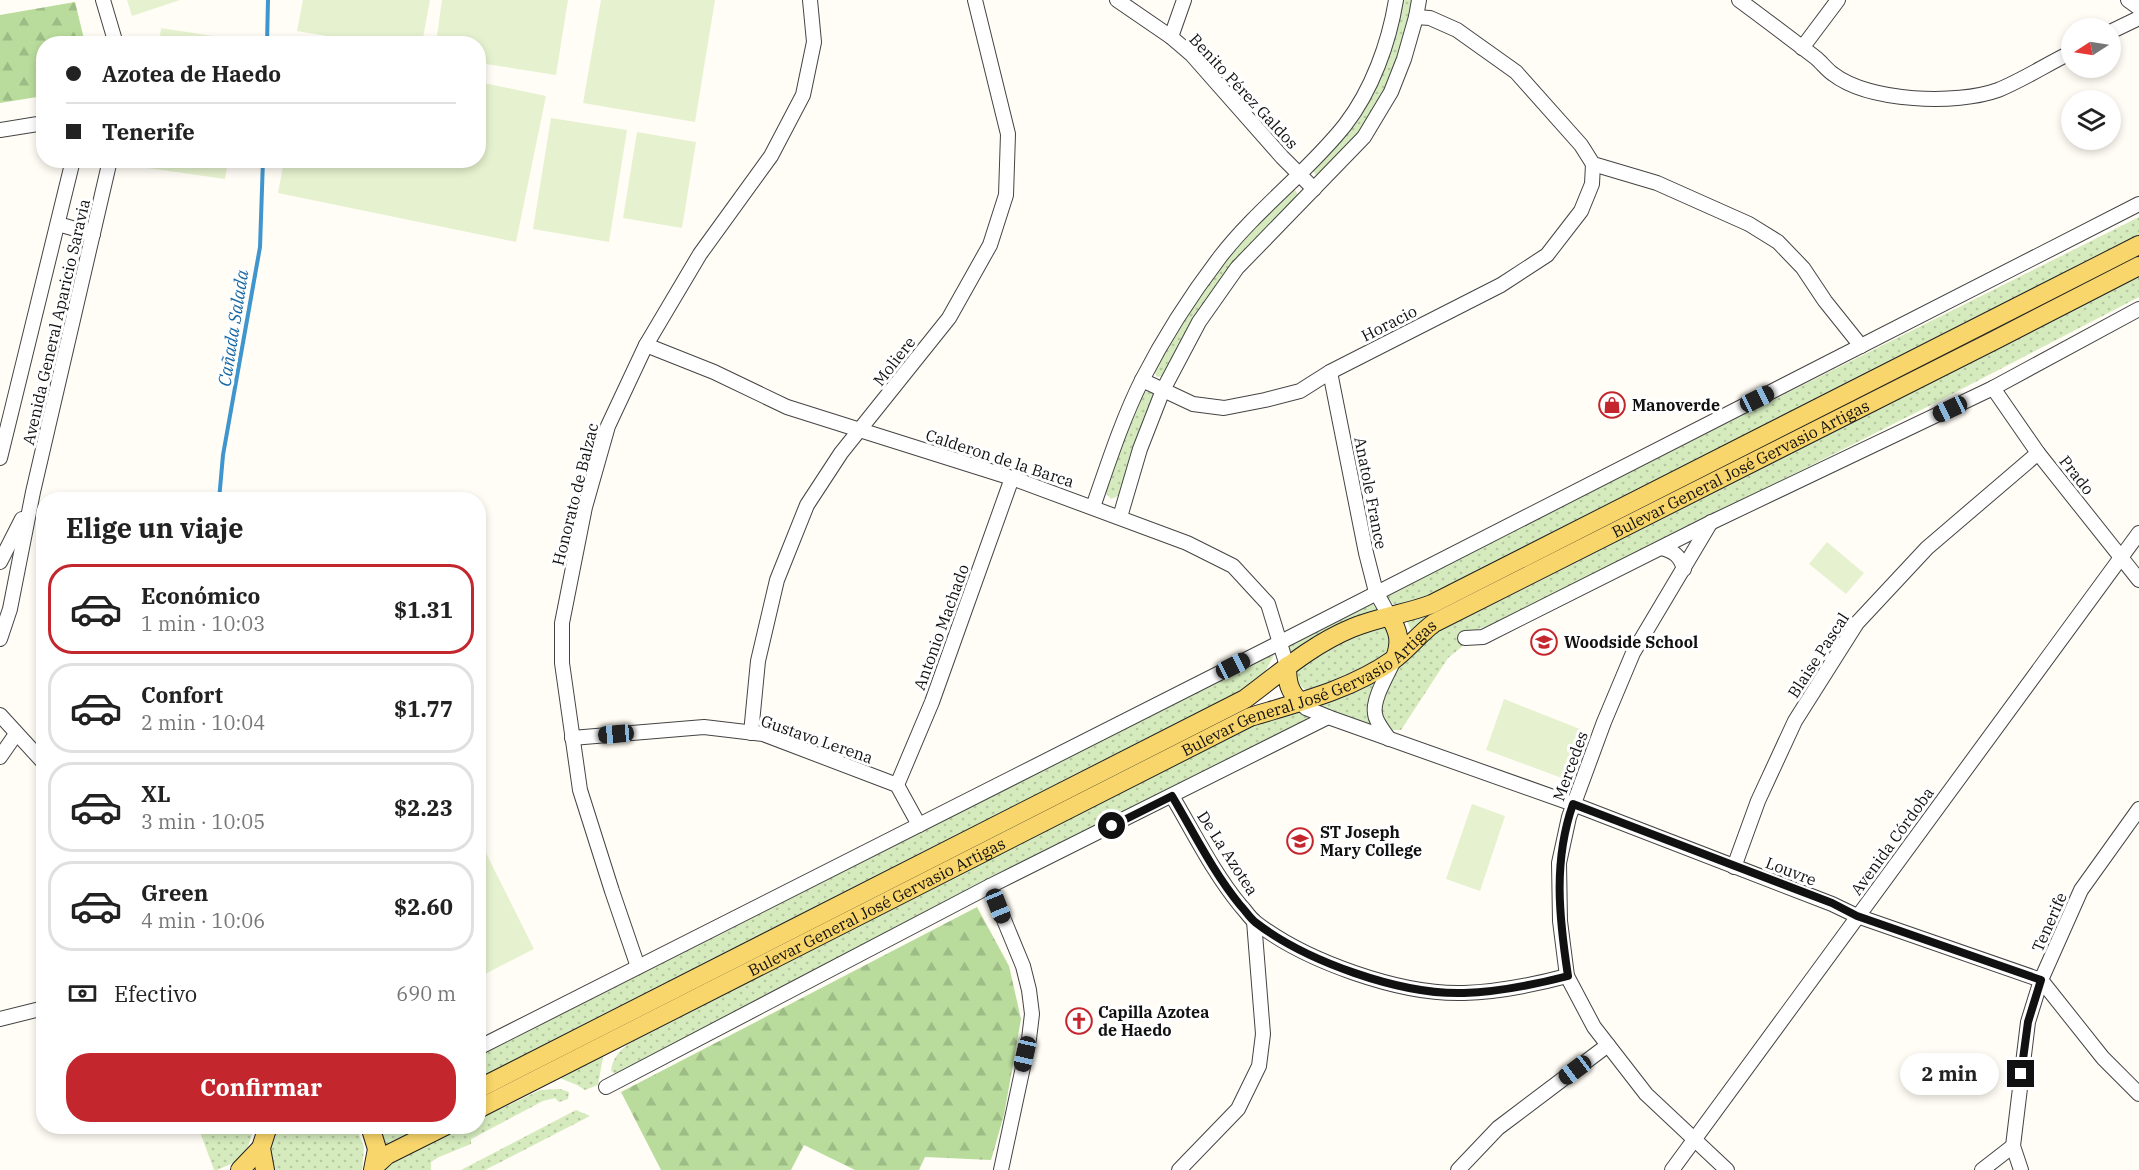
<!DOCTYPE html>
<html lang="es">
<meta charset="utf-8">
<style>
:root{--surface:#fff;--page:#f2f2f2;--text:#222;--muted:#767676;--line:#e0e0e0;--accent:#c4262e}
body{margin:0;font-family:"IBM Plex Serif",serif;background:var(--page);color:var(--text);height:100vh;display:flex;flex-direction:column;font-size:22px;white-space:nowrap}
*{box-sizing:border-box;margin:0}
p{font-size:20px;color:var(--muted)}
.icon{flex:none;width:33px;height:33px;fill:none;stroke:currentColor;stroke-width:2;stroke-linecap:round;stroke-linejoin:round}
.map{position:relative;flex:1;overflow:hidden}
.drawer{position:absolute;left:36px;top:492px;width:450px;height:642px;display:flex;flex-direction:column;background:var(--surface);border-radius:24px;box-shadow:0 3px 9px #0003}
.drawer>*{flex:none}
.hud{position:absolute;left:36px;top:36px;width:450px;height:132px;border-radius:24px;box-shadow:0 3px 9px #0003;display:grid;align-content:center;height:132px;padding:0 30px;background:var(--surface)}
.needle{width:39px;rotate:258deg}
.controls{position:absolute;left:2061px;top:18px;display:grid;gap:12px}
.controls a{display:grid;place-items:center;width:60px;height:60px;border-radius:50%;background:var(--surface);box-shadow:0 3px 9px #0003;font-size:30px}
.end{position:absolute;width:27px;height:27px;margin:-14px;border:8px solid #111;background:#fff;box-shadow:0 0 0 3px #fff}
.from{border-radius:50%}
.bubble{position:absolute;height:42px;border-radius:21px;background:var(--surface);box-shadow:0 3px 9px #0003;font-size:20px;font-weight:700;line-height:42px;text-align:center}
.car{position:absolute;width:18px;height:36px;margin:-18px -9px;border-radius:8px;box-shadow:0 0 4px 2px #0007;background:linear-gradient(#222 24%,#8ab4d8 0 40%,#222 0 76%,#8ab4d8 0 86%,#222 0)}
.hud b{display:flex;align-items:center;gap:21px;height:57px;font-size:22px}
.hud b+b{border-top:2px solid var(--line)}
.hud i{width:15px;height:15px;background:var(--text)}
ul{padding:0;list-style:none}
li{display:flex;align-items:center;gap:18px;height:90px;margin:0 12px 9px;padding:0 18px;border:3px solid var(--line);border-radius:24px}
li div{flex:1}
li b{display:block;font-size:22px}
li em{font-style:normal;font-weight:700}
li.active{border-color:var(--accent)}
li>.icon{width:54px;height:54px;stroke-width:1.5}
h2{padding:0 30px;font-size:27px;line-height:72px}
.pay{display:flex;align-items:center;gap:15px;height:66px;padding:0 30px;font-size:22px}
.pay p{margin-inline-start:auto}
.action{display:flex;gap:12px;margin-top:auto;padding:12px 30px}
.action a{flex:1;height:69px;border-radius:24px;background:var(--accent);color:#fff;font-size:24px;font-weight:700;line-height:69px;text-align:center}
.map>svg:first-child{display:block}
.grass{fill:url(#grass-dots)}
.forest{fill:url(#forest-firs)}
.pitch{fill:#e6f2cf}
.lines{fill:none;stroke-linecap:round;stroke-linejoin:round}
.stream{stroke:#3f96cf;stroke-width:4}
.minor-casing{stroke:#444;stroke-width:16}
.major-casing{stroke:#222;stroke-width:20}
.minor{stroke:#fff;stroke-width:14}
.major{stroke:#f9d66b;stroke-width:18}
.route{stroke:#111;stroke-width:8}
.labels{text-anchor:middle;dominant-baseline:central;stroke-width:6;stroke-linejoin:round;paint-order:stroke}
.street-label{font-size:16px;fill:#111;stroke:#fff}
.poi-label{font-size:16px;font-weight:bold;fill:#111;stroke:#fff;text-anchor:start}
.water-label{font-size:18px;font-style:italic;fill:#1768a6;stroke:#fff}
</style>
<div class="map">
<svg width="2139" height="1170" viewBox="0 0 2139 1170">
<defs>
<pattern id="grass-dots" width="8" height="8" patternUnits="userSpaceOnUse" patternTransform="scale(1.5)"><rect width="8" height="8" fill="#d5ebbd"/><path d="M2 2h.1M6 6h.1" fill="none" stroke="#b6c8a1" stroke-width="1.8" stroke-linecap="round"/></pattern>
<pattern id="forest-firs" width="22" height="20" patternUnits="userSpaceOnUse" patternTransform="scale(1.5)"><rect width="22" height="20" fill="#b9dc9c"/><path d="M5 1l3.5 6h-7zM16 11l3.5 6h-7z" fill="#9ebc85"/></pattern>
</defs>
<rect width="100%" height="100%" fill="#fffdf5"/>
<g class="grass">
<path d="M1402 0H1414C1401 47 1389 94 1360 134 1349 150 1331 163 1317 177L1312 169 1350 128Z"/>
<polygon points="1295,190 1299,196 1233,265 1165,376 1157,377 1154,370 1183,316 1224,258 1290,191"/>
<polygon points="2139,217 2139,236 1886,363 1444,592 1399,605 1393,604 1385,594"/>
<polygon points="2139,254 2139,258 1412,632 1406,619"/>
<polygon points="2139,272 2139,297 1929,406 1547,598 1490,625 1460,635 1460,641 1464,645 1448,658 1401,730 1393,730 1383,722 1380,706 1395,669 1430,637 1449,623"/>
<polygon points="1147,391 1153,394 1154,398 1134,446 1118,496 1111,499 1106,493 1123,442 1144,393"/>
<polygon points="1371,601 1376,609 1375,611 1289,653 1287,640"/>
<path d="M1384 627 1389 631 1394 647C1374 670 1338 680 1311 692 1297 687 1294 677 1298 664L1362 630Z"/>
<polygon points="1276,651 1264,674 1240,693 1052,786 942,845 479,1081 479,1056 529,1028"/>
<polygon points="1379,677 1376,729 1314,706"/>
<path d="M1294 711 1305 712 1309 722 988 878 619 1073H613L611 1070C616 1038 657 1036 677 1015L1249 725Z"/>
<polygon points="601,1055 603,1057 598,1085 585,1090 577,1085 562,1079 561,1076"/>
<polygon points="560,1089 569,1092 568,1099 559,1102 555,1098 543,1101 471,1139 471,1144 439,1157 431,1162 431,1170 383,1170 390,1160 456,1127 478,1126 479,1115 496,1109 501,1109 540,1090"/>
<polygon points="576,1110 590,1116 485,1170 461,1170"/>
<path d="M212 1127H254C245 1156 248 1157 217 1170H214L199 1129Z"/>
<polygon points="277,1127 356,1127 364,1147 362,1170 272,1170 269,1148"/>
<polygon points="378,1127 426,1127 385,1148"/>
</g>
<g class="forest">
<polygon points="75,2 85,43 44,44 43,96 0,103 0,15"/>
<polygon points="977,907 1009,966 1021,1019 1004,1115 991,1160 925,1157 919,1170 855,1170 804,1145 791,1170 661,1170 621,1092"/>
</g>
<g class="pitch">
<polygon points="127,0 180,0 132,16"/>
<polygon points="303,0 430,0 422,43 369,43 297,31"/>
<polygon points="442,0 568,0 556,75 479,63 478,44 436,43"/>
<polygon points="601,0 715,0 695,122 583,103"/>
<polygon points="161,28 245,41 245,43 159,43"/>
<polygon points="479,82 546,96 516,242 278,193 284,161 478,160"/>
<polygon points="551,118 627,130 609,242 533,229"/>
<polygon points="637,132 696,142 682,228 623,218"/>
<polygon points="142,161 142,160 228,161 225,179 141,167"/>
<polygon points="1827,542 1864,573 1846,594 1809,564"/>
<polygon points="1504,699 1580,729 1562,778 1486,750"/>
<polygon points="1472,804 1505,816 1480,891 1446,879"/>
<polygon points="478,837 534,949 479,977 478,977"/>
</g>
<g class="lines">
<g class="stream">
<polyline points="267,44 268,0"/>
<polyline points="219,500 223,455 260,247 263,160"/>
</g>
<g class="minor-casing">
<g id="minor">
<polyline points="103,0 116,44"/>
<polyline points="1117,0 1171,37 1192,55 1282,157 1314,189"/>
<path d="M1739 0C1765 19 1791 39 1816 58 1822 63 1827 70 1833 74 1869 102 1957 105 1998 90 2023 80 2047 64 2072 52"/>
<polyline points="2128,0 2139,8"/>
<polyline points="1416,17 1430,18 1457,30 1516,72 1581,145 1593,164 1657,183 1749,224 1778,242 1803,268 1825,301 1861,346"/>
<polyline points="2110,32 2139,18"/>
<polyline points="1171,37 1184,0"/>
<polyline points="1802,48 1838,0"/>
<polyline points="0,130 44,123"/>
<polyline points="58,224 93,234"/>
<polyline points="646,345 714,372 787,407 1012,478 1187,543 1233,566 1268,604 1287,666"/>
<polyline points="1330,372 1366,553 1376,592 1390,617"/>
<polyline points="1142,380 1193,404 1224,408 1265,400 1300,391 1330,372 1501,285 1547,255 1581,211 1592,184 1593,164"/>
<polyline points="1993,388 2038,453 2139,580"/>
<polyline points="0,458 73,160"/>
<path d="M1093 507C1108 464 1122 420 1142 380 1164 337 1191 295 1220 257 1257 209 1308 172 1345 125 1372 90 1389 43 1396 0"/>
<polyline points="1120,517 1140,449 1163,390 1199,322 1237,268 1364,137 1391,92 1404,59 1416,17 1419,0"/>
<polyline points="1711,522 1633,653 1604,722 1569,817 1559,863 1560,921 1567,976 1594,1027 1646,1094 1727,1170"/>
<path d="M1661 548C1673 551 1680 555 1684 569"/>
<polyline points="0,562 22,519"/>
<polyline points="1465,638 1483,637 1712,522 1993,388 2139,309"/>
<polyline points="0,639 10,609 33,492 110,160"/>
<polyline points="1300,702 1306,708 1328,717 1573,804 1832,904 1857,916 2041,980 2103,1058 2139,1094"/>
<polyline points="0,715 44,763"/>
<polyline points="751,733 758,661 777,580 807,505 841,453 949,318 990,245 1006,195 1008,134 975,0"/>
<polyline points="572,738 704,727 763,734 897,785 919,825"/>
<path d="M1389 739C1384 731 1376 723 1375 714 1372 699 1388 674 1394 660"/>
<polyline points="0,757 16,734"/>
<polyline points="897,785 932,702 1012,478"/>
<path d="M1172 796C1194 833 1213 872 1240 905 1245 910 1249 917 1255 922 1305 961 1400 995 1464 993 1499 992 1533 985 1567 976"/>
<polyline points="1734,867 1758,801 1795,721 1857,623 1927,548 2038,453"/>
<polyline points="990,886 1023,966 1029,990 1032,1014 1029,1039 1001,1170"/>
<polyline points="638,967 612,891 580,790 562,663 562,623 585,507 608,426 646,345 700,254 771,156 803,95 814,42 810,0"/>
<polyline points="0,1019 44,1008"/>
<polyline points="478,1048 1275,645 2139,204"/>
<polyline points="606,1087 990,886 1328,717"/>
<polyline points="1179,1170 1238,1109 1259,1066 1263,1034 1254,921"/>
<polyline points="1458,1170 1498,1128 1608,1045"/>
<polyline points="1672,1170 2139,533"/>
<polyline points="1982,1170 2013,1146"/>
<polyline points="2021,1170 2013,1146 2028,1022 2041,980 2081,890 2139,809"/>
</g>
</g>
<g class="major-casing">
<g id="major">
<path d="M1390 617C1399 632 1401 642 1395 658"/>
<path d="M1287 666C1287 682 1289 691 1300 702"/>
<path d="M478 1089 1245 699C1280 673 1311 645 1352 628 1378 617 1406 614 1432 604L2139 245"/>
<path id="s1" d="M478 1109 1250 717C1300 702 1350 690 1393 660 1407 650 1419 634 1434 623L1995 340 2139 266"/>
<polyline points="370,1126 377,1149 373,1170"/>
<polyline points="375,1166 387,1155 445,1126"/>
<polyline points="240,1170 261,1148"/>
<polyline points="265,1170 261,1148 268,1126"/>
</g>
</g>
<use href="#minor" class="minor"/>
<use href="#major" class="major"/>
</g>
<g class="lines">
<path class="route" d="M1112 826 1172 796C1194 833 1213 872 1240 905 1245 910 1249 917 1255 922 1305 961 1400 995 1464 993 1500 992 1533 985 1568 976 1559 917 1553 861 1573 804L1832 903 1857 916 2041 980 2028 1022 2021 1074"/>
</g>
<defs>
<g id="shop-ring" transform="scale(1.35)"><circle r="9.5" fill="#fff" stroke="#c4262e" stroke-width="1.5"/><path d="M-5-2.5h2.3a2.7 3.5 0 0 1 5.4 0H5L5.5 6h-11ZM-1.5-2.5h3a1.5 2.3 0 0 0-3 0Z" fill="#c4262e"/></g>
<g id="school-ring" transform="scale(1.35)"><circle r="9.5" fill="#fff" stroke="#c4262e" stroke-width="1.5"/><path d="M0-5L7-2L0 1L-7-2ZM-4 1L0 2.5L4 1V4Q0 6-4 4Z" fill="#c4262e"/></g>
<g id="church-ring" transform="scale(1.35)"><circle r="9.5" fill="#fff" stroke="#c4262e" stroke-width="1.5"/><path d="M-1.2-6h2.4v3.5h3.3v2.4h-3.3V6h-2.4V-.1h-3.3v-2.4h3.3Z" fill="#c4262e"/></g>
</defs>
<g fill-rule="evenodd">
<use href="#shop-ring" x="1612" y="405"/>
<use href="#school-ring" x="1544" y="642"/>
<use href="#school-ring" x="1300" y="841"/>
<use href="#church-ring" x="1079" y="1021"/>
</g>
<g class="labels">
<g class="street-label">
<text transform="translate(1244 91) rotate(47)">Benito Pérez Galdos</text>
<text transform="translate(56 322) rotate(-77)">Avenida General Aparicio Saravia</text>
<text transform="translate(1389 323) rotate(-27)">Horacio</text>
<text transform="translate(894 361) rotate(-52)">Moliere</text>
<text transform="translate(1000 458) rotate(18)">Calderon de la Barca</text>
<text stroke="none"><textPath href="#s1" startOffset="1419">Bulevar General José Gervasio Artigas</textPath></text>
<text transform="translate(2077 475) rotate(52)">Prado</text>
<text transform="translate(1371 493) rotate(79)">Anatole France</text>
<text transform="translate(575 494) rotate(-76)">Honorato de Balzac</text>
<text transform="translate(941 627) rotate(-70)">Antonio Machado</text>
<text transform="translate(1818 655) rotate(-57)">Blaise Pascal</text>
<text stroke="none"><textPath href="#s1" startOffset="933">Bulevar General José Gervasio Artigas</textPath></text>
<text transform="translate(817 739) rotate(19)">Gustavo Lerena</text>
<text transform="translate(1570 766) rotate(-70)">Mercedes</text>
<text transform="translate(1892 841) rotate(-54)">Avenida Córdoba</text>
<text transform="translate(1228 853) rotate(57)">De La Azotea</text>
<text transform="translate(1791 871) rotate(21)">Louvre</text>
<text stroke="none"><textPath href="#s1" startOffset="447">Bulevar General José Gervasio Artigas</textPath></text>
<text transform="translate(2049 922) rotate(-66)">Tenerife</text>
</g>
<g class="poi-label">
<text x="1632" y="405">Manoverde</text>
<text x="1564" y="642">Woodside School</text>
<text x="1320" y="832">ST Joseph<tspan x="1320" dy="18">Mary College</tspan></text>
<text x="1098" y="1012">Capilla Azotea<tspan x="1098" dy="18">de Haedo</tspan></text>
</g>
<g class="water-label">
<text transform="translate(233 328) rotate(-81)">Cañada Salada</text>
</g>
</g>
</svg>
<div class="controls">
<a><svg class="needle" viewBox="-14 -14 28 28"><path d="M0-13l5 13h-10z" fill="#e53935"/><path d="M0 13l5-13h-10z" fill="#767676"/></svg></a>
<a><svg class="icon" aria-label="layers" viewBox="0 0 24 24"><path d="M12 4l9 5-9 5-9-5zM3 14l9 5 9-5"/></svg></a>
</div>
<i class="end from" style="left:1112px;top:826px"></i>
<i class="end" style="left:2021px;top:1074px"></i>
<div class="bubble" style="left:1900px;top:1053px;width:99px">2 min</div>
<i class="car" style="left:1757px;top:399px;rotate:63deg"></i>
<i class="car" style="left:1950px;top:409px;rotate:245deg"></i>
<i class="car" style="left:1233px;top:666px;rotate:63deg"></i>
<i class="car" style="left:616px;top:734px;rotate:265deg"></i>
<i class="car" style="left:998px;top:906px;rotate:158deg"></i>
<i class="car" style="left:1025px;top:1054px;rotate:193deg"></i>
<i class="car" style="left:1575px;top:1070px;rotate:233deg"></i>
<div class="hud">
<b><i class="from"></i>Azotea de Haedo</b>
<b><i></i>Tenerife</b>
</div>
<section class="drawer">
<h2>Elige un viaje</h2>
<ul>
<li class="active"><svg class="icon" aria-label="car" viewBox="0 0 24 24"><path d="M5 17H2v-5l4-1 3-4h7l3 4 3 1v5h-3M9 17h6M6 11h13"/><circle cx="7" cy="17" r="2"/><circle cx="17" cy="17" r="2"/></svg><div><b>Económico</b><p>1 min · 10:03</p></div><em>$1.31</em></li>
<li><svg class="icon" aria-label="car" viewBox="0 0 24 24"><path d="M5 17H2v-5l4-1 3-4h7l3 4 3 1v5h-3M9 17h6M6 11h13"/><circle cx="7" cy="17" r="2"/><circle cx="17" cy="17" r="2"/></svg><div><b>Confort</b><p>2 min · 10:04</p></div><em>$1.77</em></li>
<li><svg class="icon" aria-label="car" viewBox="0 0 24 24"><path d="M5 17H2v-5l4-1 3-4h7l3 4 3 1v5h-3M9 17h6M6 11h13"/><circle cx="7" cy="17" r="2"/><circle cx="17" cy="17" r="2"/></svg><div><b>XL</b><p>3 min · 10:05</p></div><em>$2.23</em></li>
<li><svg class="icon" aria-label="car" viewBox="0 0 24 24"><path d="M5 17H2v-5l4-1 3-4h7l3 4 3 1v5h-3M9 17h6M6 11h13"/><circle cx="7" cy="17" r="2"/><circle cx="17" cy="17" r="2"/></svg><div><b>Green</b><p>4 min · 10:06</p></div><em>$2.60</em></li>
</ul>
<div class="pay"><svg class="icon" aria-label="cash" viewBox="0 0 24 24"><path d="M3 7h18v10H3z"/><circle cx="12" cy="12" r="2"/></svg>Efectivo<p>690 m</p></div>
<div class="action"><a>Confirmar</a></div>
</section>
</div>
